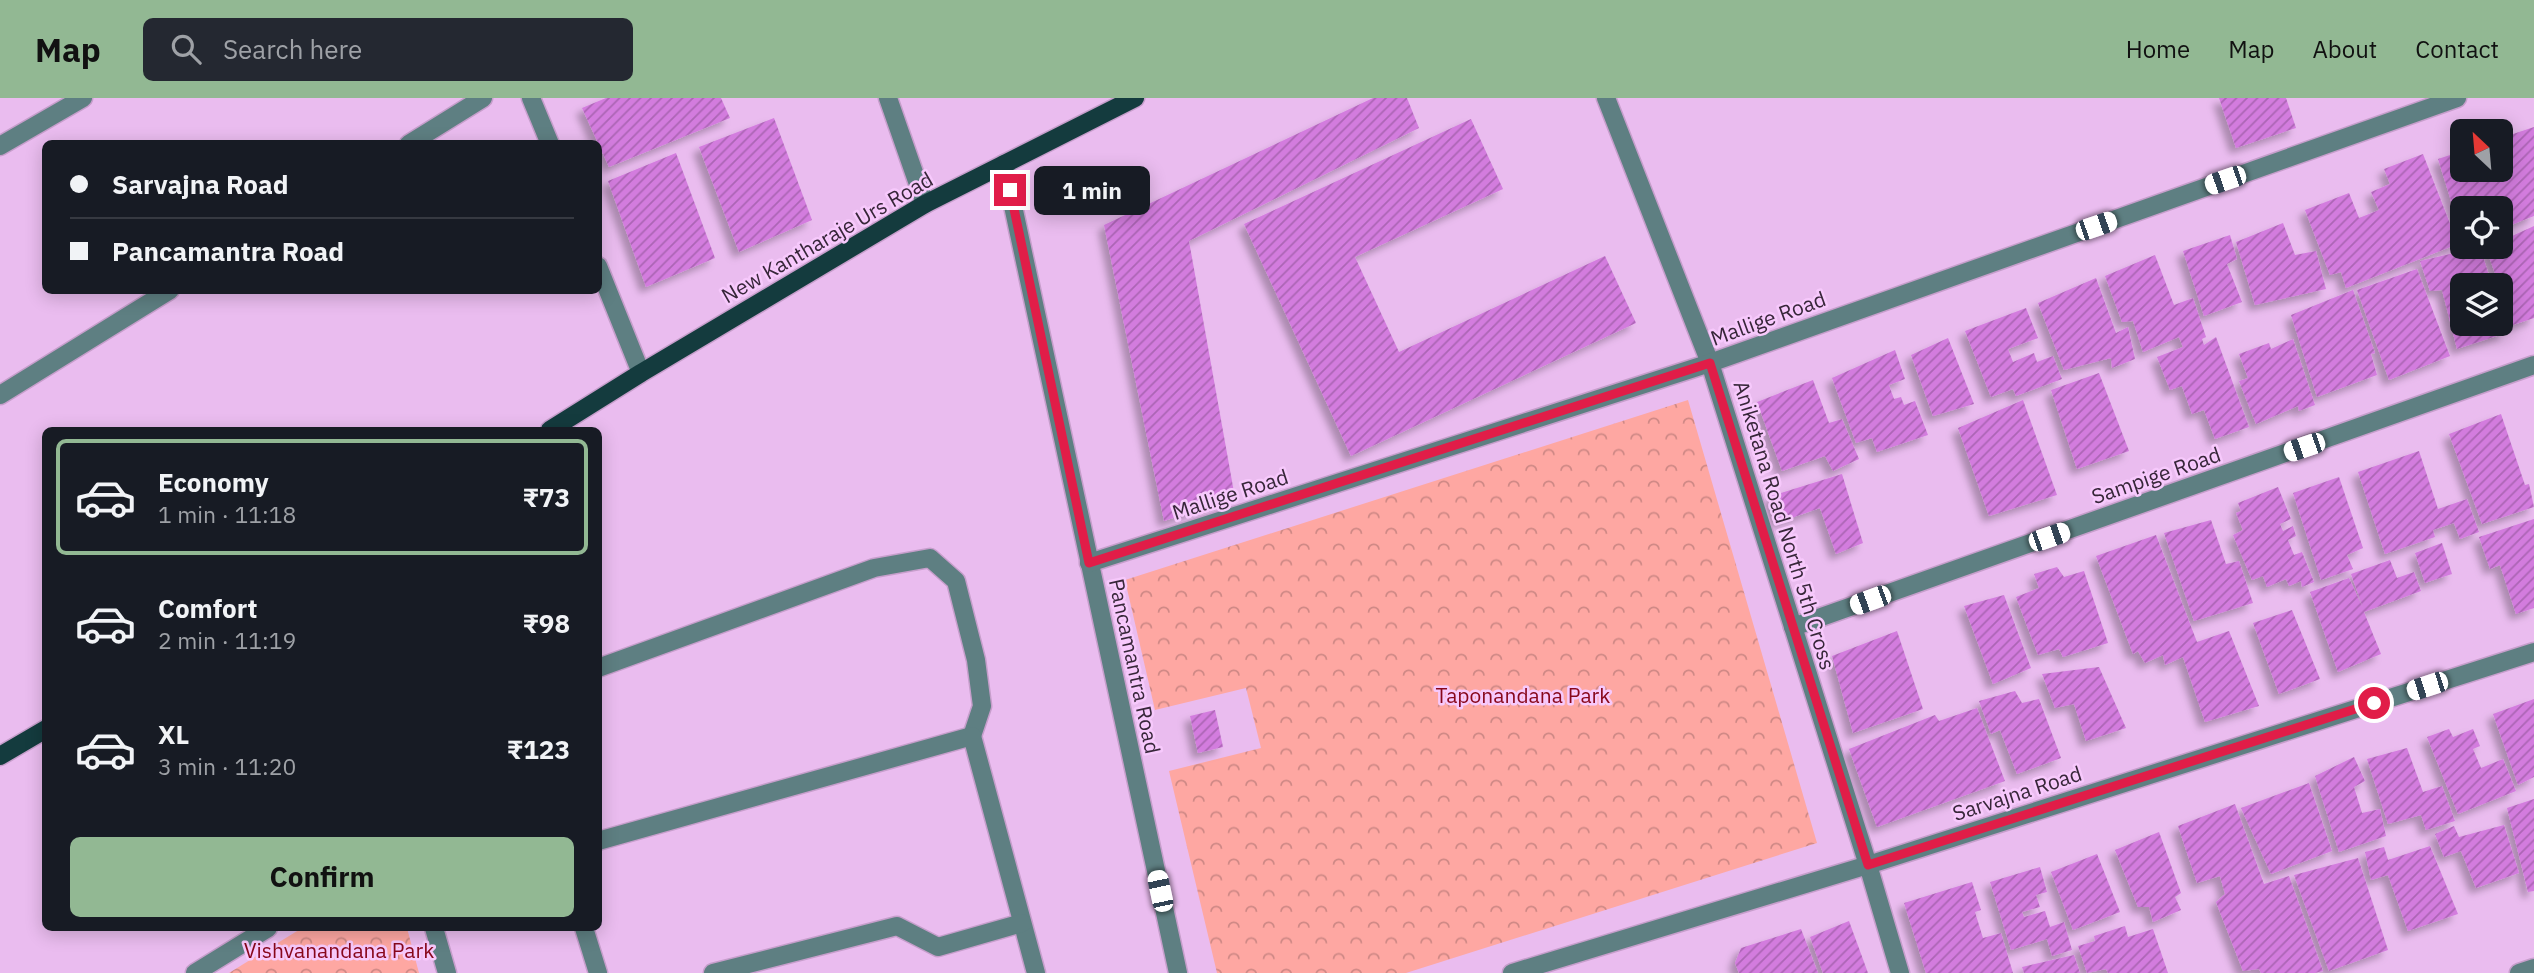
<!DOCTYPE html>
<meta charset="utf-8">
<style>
:root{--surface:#171b24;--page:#242831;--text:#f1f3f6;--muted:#9ea1a6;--line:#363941;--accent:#92b893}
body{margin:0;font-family:"IBM Plex Sans",sans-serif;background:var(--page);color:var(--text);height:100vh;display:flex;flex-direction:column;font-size:26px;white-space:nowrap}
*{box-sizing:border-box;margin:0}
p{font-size:23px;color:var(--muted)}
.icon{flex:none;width:38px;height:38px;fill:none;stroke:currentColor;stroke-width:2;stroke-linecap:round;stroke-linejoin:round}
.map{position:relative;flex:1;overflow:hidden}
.drawer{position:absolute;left:42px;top:329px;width:560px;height:504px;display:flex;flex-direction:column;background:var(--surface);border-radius:10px;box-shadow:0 4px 18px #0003}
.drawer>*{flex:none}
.top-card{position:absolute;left:42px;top:42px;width:560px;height:154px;border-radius:10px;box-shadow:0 4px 18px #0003;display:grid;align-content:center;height:154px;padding:0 28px;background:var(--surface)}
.needle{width:46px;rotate:334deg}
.fabs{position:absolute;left:2450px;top:21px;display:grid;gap:14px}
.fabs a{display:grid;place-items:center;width:63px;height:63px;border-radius:10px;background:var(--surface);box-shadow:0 4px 18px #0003;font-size:35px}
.end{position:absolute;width:32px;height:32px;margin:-16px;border:9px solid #e11d48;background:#fff;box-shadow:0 0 0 4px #fff}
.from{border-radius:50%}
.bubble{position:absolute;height:49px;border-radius:10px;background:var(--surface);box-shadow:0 4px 18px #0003;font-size:23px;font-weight:700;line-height:49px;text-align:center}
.car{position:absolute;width:21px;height:42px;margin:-21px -10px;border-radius:9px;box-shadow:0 0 5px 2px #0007;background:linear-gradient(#fff 24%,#345 0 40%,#fff 0 76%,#345 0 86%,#fff 0)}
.top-card b{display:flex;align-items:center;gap:24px;height:66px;font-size:26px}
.top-card b+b{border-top:2px solid var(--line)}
.top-card i{width:18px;height:18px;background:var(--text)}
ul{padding:12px 0 0;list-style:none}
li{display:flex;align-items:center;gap:21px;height:116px;margin:0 14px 10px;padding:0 14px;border:4px solid transparent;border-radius:10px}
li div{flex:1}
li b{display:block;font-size:26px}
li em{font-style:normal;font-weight:700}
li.selected{border-color:var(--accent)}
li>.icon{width:63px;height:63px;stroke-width:1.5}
.action{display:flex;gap:14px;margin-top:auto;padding:14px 28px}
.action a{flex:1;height:80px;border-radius:10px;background:var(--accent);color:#111;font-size:28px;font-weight:700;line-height:80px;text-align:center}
header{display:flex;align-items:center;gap:42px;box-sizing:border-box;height:98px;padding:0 35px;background:var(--accent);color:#111}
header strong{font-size:33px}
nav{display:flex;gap:38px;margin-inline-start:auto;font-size:24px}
.search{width:490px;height:63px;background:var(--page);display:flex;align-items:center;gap:18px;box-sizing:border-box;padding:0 24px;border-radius:10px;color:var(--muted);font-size:26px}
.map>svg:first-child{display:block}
.forest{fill:url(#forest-crowns)}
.building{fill:url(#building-hatch);filter:url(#shadow)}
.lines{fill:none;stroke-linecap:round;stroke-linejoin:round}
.minor-casing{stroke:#c69ecb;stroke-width:21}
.major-casing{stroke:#c69ecb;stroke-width:21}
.minor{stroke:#5e7f82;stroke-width:18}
.major{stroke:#143b3e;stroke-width:18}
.route{stroke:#e11d48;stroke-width:9}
.labels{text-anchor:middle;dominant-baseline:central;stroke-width:5;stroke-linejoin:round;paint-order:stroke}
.street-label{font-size:21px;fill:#372639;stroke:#f7c9fc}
.park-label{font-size:21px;fill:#88071b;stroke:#f7c9fc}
</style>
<header>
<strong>Map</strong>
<div class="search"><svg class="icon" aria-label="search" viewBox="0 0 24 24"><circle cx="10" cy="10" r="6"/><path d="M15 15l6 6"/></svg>Search here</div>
<nav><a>Home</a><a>Map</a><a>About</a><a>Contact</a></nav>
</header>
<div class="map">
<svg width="2534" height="875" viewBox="0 0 2534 875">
<defs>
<pattern id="forest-crowns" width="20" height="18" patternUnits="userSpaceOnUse" patternTransform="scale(1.75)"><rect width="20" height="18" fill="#fea7a2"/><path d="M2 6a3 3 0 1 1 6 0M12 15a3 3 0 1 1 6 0" fill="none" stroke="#ce8885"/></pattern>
<pattern id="building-hatch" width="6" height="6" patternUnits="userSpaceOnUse" patternTransform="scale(1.75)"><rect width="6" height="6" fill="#d37cde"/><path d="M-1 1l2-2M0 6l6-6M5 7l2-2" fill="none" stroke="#ac65b5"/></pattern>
<filter id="shadow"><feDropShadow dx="-6" dy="6" stdDeviation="3.5" flood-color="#0004"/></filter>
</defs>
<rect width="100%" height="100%" fill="#eabcef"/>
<g class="forest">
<polygon points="1688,302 1817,745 1406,875 1217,875 1169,673 1261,650 1246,590 1155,612 1125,482"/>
<polygon points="302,830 407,830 419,875 229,875"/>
</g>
<g class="building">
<polygon points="606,0 721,0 730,20 609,69 582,10"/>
<polygon points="1373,0 1407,0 1419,30 1189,143 1235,400 1164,423 1104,127"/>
<polygon points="2219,0 2286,0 2296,30 2236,50"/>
<polygon points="774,20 812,122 739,154 699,49"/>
<polygon points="1471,21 1503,91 1355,159 1399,254 1605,158 1636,225 1351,358 1244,126"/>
<polygon points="2534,29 2534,118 2501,131 2501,110 2462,110 2462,138 2438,61 2462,53 2462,72 2501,72 2501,40"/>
<polygon points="676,55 715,160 646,189 608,83"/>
<polygon points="2423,56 2458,146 2346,190 2341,174 2330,177 2305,112 2349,95 2359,120 2379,112 2371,94 2390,86 2384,71"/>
<polygon points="2283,125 2295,157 2316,153 2326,191 2255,207 2236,144"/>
<polygon points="2534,128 2534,220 2513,227 2486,150 2501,149 2501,143"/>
<polygon points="2230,137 2237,161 2227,166 2242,204 2204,218 2183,153"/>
<polygon points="2480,149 2492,187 2462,187 2462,226 2501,226 2501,219 2506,235 2457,251 2442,192 2430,193 2420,163"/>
<polygon points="2155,157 2174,207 2193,200 2206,239 2202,241 2204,247 2216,239 2249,329 2215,341 2204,312 2192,316 2182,288 2170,292 2157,259 2183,249 2179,239 2143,254 2133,223 2122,224 2105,178"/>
<polygon points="2417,171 2450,258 2389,282 2357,192"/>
<polygon points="2096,180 2116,235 2128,229 2135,261 2112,270 2111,260 2064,272 2038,205"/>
<polygon points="2353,192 2375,255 2371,256 2377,277 2317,299 2291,217"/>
<polygon points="2026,210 2038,240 2008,251 2013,264 2034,255 2037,264 2053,258 2062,281 2016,298 2013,291 1991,299 1965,233"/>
<polygon points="1948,240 1974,306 1933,318 1911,257"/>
<polygon points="2293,241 2315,307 2299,313 2298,308 2256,326 2239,283 2248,280 2239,256 2269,245 2271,251"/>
<polygon points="1895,252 1905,281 1889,287 1894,301 1901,299 1904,307 1915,303 1928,337 1877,354 1872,340 1856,345 1832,280"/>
<polygon points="2099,275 2129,353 2077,371 2051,292"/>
<polygon points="1813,282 1829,325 1842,321 1859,361 1833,373 1825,358 1782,373 1757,304"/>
<polygon points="2023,302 2057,397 1989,418 1958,330"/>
<polygon points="2501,316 2525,387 2529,386 2534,409 2482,426 2449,336"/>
<polygon points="2419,353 2438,411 2467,401 2479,434 2460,441 2454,425 2433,432 2435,439 2385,456 2358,374"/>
<polygon points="1842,376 1863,445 1836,456 1820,410 1777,425 1768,399"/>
<polygon points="2339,379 2363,450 2347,457 2353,471 2321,482 2293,395"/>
<polygon points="2278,389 2291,421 2280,426 2283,433 2293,428 2296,438 2288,442 2294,457 2302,454 2314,484 2302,489 2301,483 2289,488 2286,481 2267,489 2263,478 2252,482 2233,437 2243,432 2236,415 2241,413 2238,405"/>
<polygon points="2534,421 2534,510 2516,516 2500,467 2490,471 2479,439"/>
<polygon points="2211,422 2226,466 2239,463 2253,505 2194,523 2164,435"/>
<polygon points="2156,437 2197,544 2229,533 2259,608 2205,624 2183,559 2165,567 2163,557 2145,565 2138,553 2133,556 2096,458"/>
<polygon points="2442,445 2452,476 2425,485 2415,455"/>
<polygon points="2390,462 2397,480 2414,474 2421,493 2364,514 2381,556 2338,574 2310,494 2349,480 2363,510 2351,476"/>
<polygon points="2057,469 2064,479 2084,473 2108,545 2063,559 2059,551 2038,557 2016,499 2039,490 2034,476"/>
<polygon points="2004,497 2031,570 1993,586 1964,508"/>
<polygon points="2292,512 2320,581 2279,596 2253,525"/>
<polygon points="1897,533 1923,611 1853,635 1832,558"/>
<polygon points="2099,569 2126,630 2086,643 2074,606 2055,610 2042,576"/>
<polygon points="2015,593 2022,605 2039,601 2061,660 2017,676 2000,632 1991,636 1979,603"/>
<polygon points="2534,601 2534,679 2518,687 2493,616"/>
<polygon points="1977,610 2005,683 1877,729 1849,651 1935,617 1939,623"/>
<polygon points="1215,612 1223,649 1198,655 1190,618"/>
<polygon points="2449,631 2453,639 2473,631 2480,648 2473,651 2481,670 2503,661 2516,693 2458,716 2427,639"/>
<polygon points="2407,650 2423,694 2442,688 2455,723 2426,732 2421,717 2388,726 2367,661"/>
<polygon points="2354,659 2365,683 2354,689 2362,715 2380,711 2386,738 2339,754 2315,678"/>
<polygon points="2309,685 2332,753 2271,776 2241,710"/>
<polygon points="2534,701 2534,793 2528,794 2507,710"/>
<polygon points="2235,706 2264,786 2289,778 2323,873 2315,875 2261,875 2259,871 2243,873 2216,804 2225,796 2220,778 2197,785 2178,728"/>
<polygon points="2504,727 2519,775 2476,790 2461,753 2444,759 2435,736 2454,728 2459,739"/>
<polygon points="2159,734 2181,795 2175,799 2181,812 2153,824 2149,809 2138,809 2115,752"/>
<polygon points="2430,748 2458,816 2408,833 2388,777 2371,782 2365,754 2384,749 2388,762"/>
<polygon points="2097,756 2120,814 2073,832 2051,774"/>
<polygon points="2358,760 2388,852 2329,873 2294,777"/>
<polygon points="2040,769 2047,794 2036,797 2040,809 2022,814 2024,819 2045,813 2050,829 2064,824 2072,852 2052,858 2047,841 2011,852 1990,784"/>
<polygon points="1972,784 1981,812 1975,814 1983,840 2001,835 2013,875 1926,875 1904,805"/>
<polygon points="1849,823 1868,875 1823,875 1810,839"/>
<polygon points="2125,828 2128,839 2153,831 2168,875 2108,875 2106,871 2087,875 2078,848 2095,843 2094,838"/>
<polygon points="1801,831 1818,875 1739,875 1735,865 1741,850"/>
<polygon points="2074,857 2080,875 2024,875 2022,869"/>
</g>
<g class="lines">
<g class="minor-casing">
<g id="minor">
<polyline points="531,0 550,46"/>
<polyline points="888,0 925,106"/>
<polyline points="1606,0 1710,265 1868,767 1900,875"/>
<polyline points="409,46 483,0"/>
<polyline points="0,48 83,0"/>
<polyline points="1004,66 1178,875"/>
<polyline points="598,168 641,275"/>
<polyline points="0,297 170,192"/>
<polyline points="1089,465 1710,265 2457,0"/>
<polyline points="1793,529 2534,267"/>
<polyline points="598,570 874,470 930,460 956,483 976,562 982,608 972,638"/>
<polyline points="598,743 972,638 1036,875"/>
<polyline points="434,830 447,875"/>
<polyline points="584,830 598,875"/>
<polyline points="195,875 268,830"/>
<polyline points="713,875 897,828 938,849 1022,825"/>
<polyline points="1512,875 1868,767 2534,554"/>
<polyline points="2519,875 2534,870"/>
</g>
</g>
<g class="major-casing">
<g id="major">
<polyline points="550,332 641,275 925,106 1135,0"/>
<polyline points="0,658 46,631"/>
</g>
</g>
<use href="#minor" class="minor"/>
<use href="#major" class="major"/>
</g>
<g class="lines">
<polyline class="route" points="1010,92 1089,465 1710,265 1868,767 2374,605"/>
</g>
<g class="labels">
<g class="street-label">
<text transform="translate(827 139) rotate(-30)">New Kantharaje Urs Road</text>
<text transform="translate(1768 220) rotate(-20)">Mallige Road</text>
<text transform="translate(2156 377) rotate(-19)">Sampige Road</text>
<text transform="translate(1230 396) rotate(-18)">Mallige Road</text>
<text transform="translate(1785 427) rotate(73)">Aniketana Road North 5th Cross</text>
<text transform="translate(1135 568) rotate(78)">Pancamantra Road</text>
<text transform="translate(2017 695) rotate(-18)">Sarvajna Road</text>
</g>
<g class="park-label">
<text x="1523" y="597">Taponandana Park</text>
<text x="339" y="852">Vishvanandana Park</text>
</g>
</g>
</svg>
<div class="fabs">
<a><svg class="needle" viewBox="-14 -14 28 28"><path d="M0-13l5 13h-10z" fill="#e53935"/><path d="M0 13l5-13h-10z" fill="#9ea1a6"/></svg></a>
<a><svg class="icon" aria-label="locate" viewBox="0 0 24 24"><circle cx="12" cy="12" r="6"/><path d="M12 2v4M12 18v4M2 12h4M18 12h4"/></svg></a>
<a><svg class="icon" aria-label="layers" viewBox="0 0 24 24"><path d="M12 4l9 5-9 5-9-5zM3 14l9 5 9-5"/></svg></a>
</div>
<i class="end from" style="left:2374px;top:605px"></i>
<i class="end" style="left:1010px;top:92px"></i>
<div class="bubble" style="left:1034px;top:68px;width:116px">1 min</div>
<i class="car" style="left:2225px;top:82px;rotate:251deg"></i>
<i class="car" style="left:2096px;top:128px;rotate:71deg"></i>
<i class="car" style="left:2304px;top:349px;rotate:251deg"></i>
<i class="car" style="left:2049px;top:439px;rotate:71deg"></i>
<i class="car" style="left:1870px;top:502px;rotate:250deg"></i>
<i class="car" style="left:2427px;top:588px;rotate:252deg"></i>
<i class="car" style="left:1160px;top:793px;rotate:348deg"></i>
<div class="top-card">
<b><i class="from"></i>Sarvajna Road</b>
<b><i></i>Pancamantra Road</b>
</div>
<section class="drawer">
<ul>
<li class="selected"><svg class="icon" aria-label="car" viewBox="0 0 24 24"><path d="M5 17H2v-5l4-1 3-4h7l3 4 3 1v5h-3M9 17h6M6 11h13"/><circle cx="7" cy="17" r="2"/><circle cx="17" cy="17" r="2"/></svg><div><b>Economy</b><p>1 min · 11:18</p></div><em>₹73</em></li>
<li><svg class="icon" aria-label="car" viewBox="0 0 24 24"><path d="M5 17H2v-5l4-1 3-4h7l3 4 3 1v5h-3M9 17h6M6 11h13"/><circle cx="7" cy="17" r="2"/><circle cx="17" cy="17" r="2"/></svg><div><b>Comfort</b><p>2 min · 11:19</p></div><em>₹98</em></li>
<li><svg class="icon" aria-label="car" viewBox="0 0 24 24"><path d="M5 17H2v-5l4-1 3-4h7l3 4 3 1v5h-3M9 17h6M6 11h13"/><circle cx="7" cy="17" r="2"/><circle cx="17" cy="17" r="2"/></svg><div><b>XL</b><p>3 min · 11:20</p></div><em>₹123</em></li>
</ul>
<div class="action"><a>Confirm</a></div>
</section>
</div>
